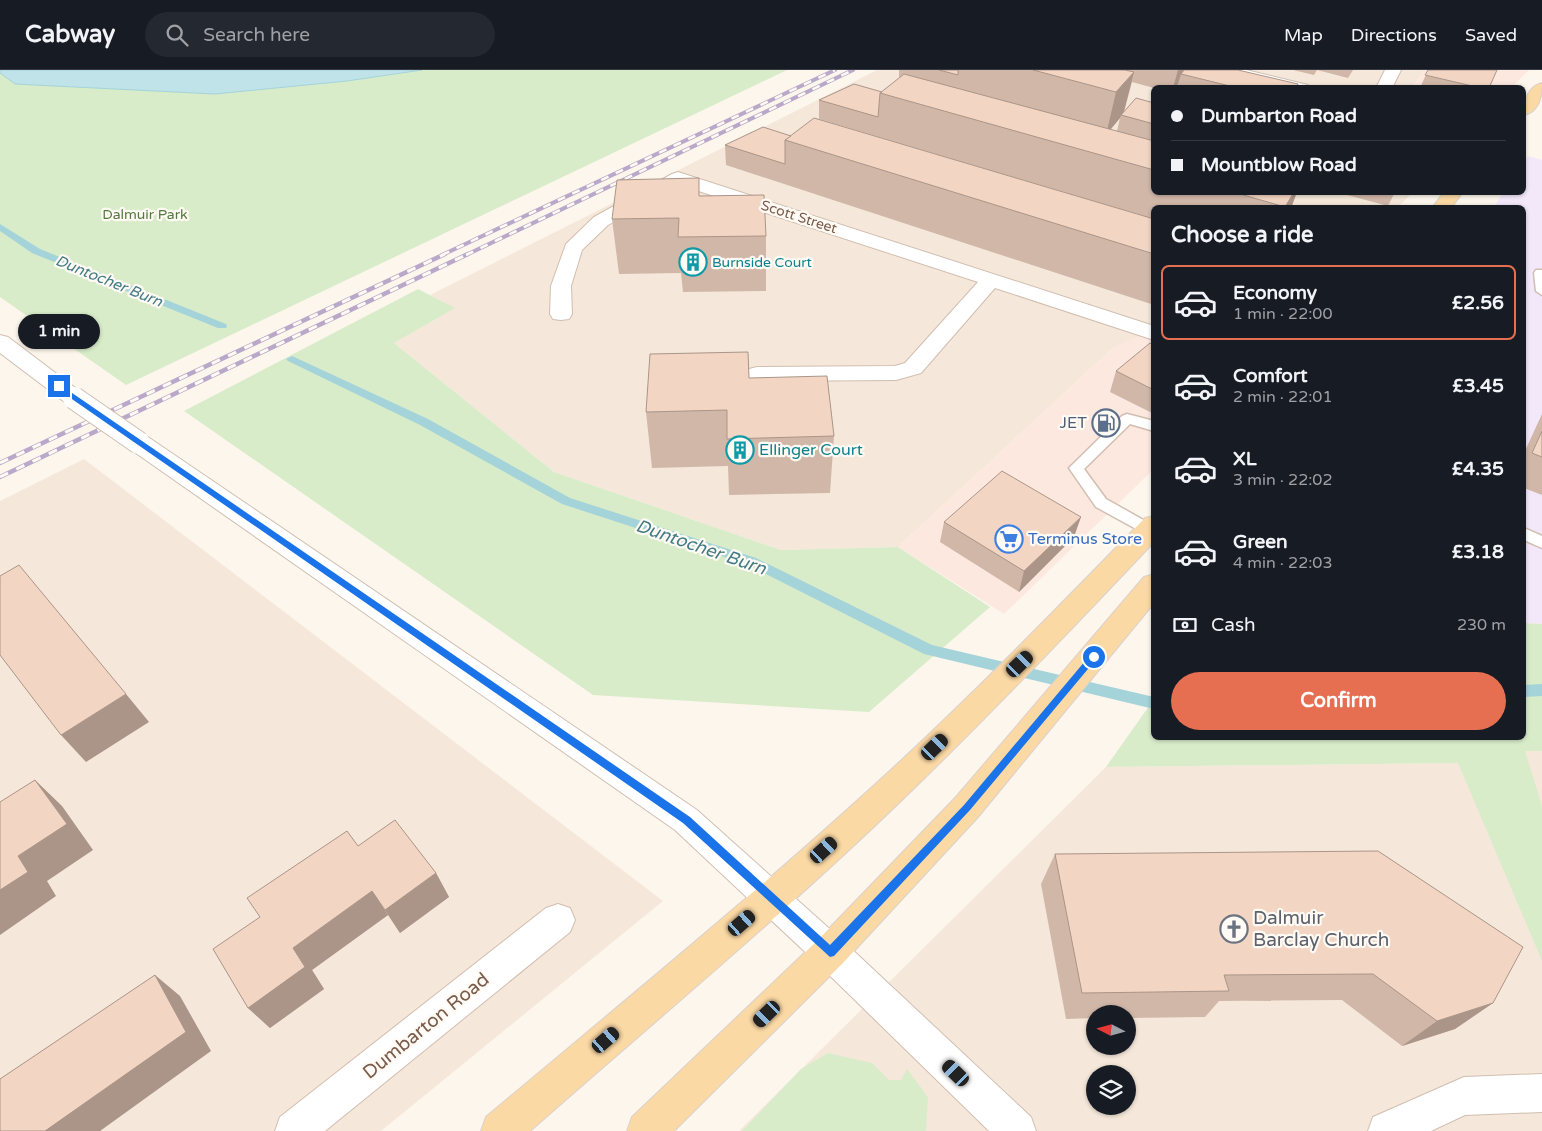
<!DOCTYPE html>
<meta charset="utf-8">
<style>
:root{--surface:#171b24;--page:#242831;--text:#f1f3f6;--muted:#9ea1a6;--line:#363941;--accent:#e76f51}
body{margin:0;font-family:"Varela Round",sans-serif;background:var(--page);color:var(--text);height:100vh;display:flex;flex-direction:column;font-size:19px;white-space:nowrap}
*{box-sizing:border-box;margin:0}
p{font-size:16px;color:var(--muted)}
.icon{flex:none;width:28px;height:28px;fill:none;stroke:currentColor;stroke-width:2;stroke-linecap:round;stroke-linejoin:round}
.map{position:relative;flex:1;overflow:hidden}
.details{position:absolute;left:1151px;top:135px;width:375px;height:535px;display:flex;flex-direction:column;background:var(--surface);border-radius:8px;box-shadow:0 1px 4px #0004}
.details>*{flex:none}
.hud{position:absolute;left:1151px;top:15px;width:375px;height:110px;border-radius:8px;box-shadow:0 1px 4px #0004;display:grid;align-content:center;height:110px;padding:0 20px;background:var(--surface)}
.needle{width:32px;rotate:276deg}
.tools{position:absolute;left:1086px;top:935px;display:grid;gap:10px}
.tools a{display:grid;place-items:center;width:50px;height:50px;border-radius:50%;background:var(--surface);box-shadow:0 1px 4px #0004;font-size:25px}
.end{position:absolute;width:22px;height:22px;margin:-11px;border:6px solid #1a73e8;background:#fff;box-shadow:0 0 0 2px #fff}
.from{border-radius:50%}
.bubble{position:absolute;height:35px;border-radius:18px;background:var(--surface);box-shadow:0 1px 4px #0004;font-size:16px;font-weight:700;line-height:35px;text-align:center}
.car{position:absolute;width:15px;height:30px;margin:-15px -8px;border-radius:6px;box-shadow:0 0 4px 1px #0007;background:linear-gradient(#222 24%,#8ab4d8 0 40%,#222 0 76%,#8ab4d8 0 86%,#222 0)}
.hud b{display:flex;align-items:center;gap:18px;height:48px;font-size:19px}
.hud b+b{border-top:1px solid var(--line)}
.hud i{width:12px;height:12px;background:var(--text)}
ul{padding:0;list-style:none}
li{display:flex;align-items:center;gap:15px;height:75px;margin:0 10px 8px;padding:0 10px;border:2px solid transparent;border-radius:8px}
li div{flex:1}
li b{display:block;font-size:19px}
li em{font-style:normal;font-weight:700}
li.active{border-color:var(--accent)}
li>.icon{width:45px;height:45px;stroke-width:1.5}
h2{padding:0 20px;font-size:22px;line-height:60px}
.pay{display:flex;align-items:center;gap:12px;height:55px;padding:0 20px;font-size:19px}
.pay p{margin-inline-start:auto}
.cta{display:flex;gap:10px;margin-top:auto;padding:10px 20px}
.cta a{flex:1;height:58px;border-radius:30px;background:var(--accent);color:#fff;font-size:20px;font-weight:700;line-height:58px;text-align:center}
header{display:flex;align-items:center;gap:30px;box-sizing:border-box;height:70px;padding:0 25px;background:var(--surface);border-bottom:1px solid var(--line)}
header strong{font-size:24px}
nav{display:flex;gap:28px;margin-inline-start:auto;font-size:18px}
.search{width:350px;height:45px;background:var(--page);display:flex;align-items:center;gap:12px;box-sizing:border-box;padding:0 18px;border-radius:28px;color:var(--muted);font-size:19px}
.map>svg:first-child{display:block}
.residential{fill:#f5e8da;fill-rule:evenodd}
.commercial{fill:#fde8e0}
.education{fill:#f3e8fa}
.green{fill:#d8ecc9}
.water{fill:#bfe3e8;stroke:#a5d3da}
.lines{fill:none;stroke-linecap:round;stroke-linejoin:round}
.stream{fill:#a5d3da;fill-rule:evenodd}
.service-casing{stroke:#d1beb0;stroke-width:3}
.minor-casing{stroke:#d1beb0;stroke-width:2}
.tertiary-casing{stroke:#d1beb0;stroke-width:2}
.primary-casing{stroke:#dad1cd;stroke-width:2}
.service{fill:#fff;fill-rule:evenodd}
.minor{fill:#fff;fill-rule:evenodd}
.tertiary{fill:#fff;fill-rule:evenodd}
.primary{fill:#fbd9a5;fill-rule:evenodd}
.rail-far1-casing{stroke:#b9a8c9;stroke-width:4}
.rail-casing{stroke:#b9a8c9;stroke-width:4.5}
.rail-far1{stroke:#fffaf3;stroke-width:2.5;stroke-dasharray:8;stroke-linecap:butt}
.rail{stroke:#fffaf3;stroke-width:3;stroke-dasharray:9;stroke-linecap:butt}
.tertiary-bridge-casing{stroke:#d1beb0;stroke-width:24;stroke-linecap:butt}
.tertiary-bridge{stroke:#fff;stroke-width:22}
.wall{fill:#d1b7a8;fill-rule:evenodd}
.shaded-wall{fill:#aa9588}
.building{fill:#f3d5c3;stroke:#aa9588}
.route{fill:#1a73e8}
.labels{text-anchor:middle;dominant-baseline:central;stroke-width:4.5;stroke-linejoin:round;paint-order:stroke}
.far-park-label{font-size:14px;fill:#537a41;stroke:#fffaf3}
.far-street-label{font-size:14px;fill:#7a5c4d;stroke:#fffaf3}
.far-culture-label{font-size:14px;fill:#0d838f;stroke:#fffaf3;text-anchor:start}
.far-water-label{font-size:15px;font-style:italic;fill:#437c86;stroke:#fffaf3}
.service-label{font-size:16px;fill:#4e5e75;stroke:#fffaf3;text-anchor:end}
.culture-label{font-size:16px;fill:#0d838f;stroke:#fffaf3;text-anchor:start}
.shop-label{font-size:16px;fill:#366cbe;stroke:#fffaf3;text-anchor:start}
.water-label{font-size:18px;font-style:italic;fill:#437c86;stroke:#fffaf3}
.near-worship-label{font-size:19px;fill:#5b616d;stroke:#fffaf3;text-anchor:start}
.near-street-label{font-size:19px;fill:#7a5c4d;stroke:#fffaf3}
</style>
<header>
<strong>Cabway</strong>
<div class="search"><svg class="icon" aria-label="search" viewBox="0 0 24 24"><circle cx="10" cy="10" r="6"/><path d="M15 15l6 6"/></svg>Search here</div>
<nav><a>Map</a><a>Directions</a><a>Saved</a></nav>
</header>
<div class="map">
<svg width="1542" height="1061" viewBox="0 0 1542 1061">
<rect width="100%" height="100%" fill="#fdf6ec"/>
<g class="residential">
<polygon points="877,0 1424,0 1413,17 1154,18 1154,122 1412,123 1398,137 1154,138 1154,287 1114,277 898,477 781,480 554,402 394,273 454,238 430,225"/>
<polygon points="84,389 663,831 381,1061 0,1061 0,431"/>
<path d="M1525 680 1542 681V1061H739L1106 697 1458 693ZM1095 944H1128V976H1095ZM1095 1004H1128V1036H1095Z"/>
</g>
<g class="commercial">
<polygon points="1424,0 1529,0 1512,17 1413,18"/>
<polygon points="1154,260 1154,399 1004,544 898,477 1114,277"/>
</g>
<polygon class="education" points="1528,86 1542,90 1542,554 1524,553 1524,138 1493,138 1503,123 1524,122 1524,92"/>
<g class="green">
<polygon points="0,0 787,0 126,315 0,227"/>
<polygon points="418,219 455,238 394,273 554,402 781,480 898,477 990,537 869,642 593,625 184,341"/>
<polygon points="1524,553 1542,554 1542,681 1525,681 1542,736 1542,891 1458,693 1106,697 1154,629 1154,668 1524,668"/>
<polygon points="828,983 872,993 889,1010 901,1010 907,999 928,1027 926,1061 742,1061 801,999"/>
</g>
<polygon class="water" points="0,0 422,0 347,11 215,24 15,14 0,3"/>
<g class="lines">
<g class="stream">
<polygon points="0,154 40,179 226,254 227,256 226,258 218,258 32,183 0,161"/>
<polygon points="292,286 428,349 570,428 756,488 932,575 1154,627 1154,639 924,584 746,494 562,434 420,355 288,291 286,289"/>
<polygon points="1542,614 1542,626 1524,627 1524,615"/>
</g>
<g class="service-casing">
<g id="service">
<polygon points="1536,200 1542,200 1542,225 1536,221 1534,203"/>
<polygon points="1127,344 1154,351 1154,361 1130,354 1084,399 1106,429 1154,456 1154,464 1149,466 1096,437 1069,398 1122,346"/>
<polygon points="1524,458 1542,466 1542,478 1524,470"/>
</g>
</g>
<g class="minor-casing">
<g id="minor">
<polygon points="1217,0 1246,0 1308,15 1310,18 1279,18 1219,3"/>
<polygon points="1385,0 1401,0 1392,18 1376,18"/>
<polygon points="678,102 1154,256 1154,270 995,218 921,303 896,310 757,311 749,309 746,304 749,299 757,297 895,296 905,293 978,212 680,115 608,155 582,180 571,216 572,244 569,249 561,250 553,249 550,244 551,216 566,174 594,147 672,104"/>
<polygon points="558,834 570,838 575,850 570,862 325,1061 275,1061 280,1047 546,838"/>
<polygon points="830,865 842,870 1031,1047 1036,1061 989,1061 818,894 812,882 818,870"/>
<polygon points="1542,1004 1542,1042 1465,1045 1431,1061 1368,1061 1373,1047 1464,1007"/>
</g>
</g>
<g class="tertiary-casing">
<g id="tertiary">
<polygon points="0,265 8,267 82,323 86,328 82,333 74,335 66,333 0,283"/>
<polygon points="139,365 148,367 697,740 842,870 848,882 842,894 830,899 818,894 675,760 130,379 127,373 130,367"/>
</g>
</g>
<g class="primary-casing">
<g id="primary">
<path d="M1542 13C1542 26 1539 42 1524 45 1524 32 1527 17 1542 13Z"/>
<polygon points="1444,122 1463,122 1451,138 1432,138"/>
<path d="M1154 446V472C1072 559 990 645 904 728 784 844 655 951 530 1061H481L486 1047C618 936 753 826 881 709 972 626 1058 537 1145 448Z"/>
<polygon points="1154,504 1154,533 978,747 842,894 674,1061 627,1061 632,1047 818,870 956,727 1144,507"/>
</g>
</g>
<use href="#service" class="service"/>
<use href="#minor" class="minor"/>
<use href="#tertiary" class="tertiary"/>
<use href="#primary" class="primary"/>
<g class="rail-far1-casing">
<g id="rail-far1">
<polyline points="442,185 835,0"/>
<polyline points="466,185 853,0"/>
</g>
</g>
<g class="rail-casing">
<g id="rail">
<polyline points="0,393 445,184"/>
<polyline points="0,407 468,184"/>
</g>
</g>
<use href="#rail-far1" class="rail-far1"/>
<use href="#rail" class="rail"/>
<g class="tertiary-bridge-casing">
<polyline id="tertiary-bridge" points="74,328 139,373"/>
</g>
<use href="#tertiary-bridge" class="tertiary-bridge"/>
</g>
<g class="wall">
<path d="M899 0H1238L1297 18H1177L1178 14 1175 18H1154L1132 12 1124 42 1154 33V122H1297L1291 138H1154V149L819 49V30L882 22 899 8ZM1120 48 1117 61 1110 60Z"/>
<polygon points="1293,0 1353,0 1348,8 1317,0 1314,5"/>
<polygon points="1428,0 1489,18 1420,18"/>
<polygon points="791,66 1154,149 1154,235 726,95 725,75"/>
<polygon points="1336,122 1395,122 1388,136"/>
<polygon points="700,126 766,166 766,221 683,222 681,203 619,204 612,149"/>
<polygon points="1154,275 1154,344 1110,322 1116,301"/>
<polygon points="749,308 834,366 830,423 729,425 728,396 652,398 646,342"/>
<polygon points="1542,344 1542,425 1524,418 1524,383"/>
<polygon points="944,452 1074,467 1019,522 940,472"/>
<polygon points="358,776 436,803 449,827 400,863 388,845 312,900 324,919 270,958 248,938 260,847"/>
<polygon points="1055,784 1493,933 1455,959 1402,976 1342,930 1219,931 1205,947 1128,948 1128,944 1095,944 1095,948 1066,949 1041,814"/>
</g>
<g class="shaded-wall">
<polygon points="1178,0 1188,0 1181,4 1178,14 1175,18 1173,18"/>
<polygon points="1134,2 1123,45 1121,45 1120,48 1106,65 1116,22"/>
<polygon points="1294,122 1297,122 1291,138 1285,138"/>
<polygon points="1081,447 1074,467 1019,522 1024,501"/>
<polygon points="126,624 149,652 86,692 61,665"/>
<polygon points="35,710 62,736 93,780 47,811 56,826 0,865 0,820 18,786"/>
<polygon points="436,803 449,827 400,863 385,840"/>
<polygon points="372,821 388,845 312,900 324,919 270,958 248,938 293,878"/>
<polygon points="155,905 180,926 211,981 100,1061 45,1061"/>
<polygon points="1493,933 1455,959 1402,976 1437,951"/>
</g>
<g class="building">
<polygon points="939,0 958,0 958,5"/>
<polygon points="1033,0 1125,0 1134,2 1116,22"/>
<polygon points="1184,0 1238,0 1298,14 1296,18 1238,18 1181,4"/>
<polygon points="1428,0 1497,0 1489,18 1481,18 1425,5"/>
<polygon points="904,4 1154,71 1154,100 880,23"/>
<polygon points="854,14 882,22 880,23 878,47 819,30"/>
<polygon points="1136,28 1154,33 1154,54 1121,45"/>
<polygon points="814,48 1154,149 1154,184 785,70"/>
<polygon points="763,57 791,66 785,70 785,94 725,75"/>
<polygon points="699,108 699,126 764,125 766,166 678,167 679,148 612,149 617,110"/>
<polygon points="1233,122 1294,122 1285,137"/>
<polygon points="1150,273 1154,275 1154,320 1116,301"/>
<polygon points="748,282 749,308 827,306 834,366 727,369 727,340 646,342 650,284"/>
<polygon points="1542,361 1542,387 1532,383"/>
<polygon points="1002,401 1081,447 1024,501 944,452"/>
<polygon points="19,495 126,624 61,665 0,585 0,506"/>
<polygon points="35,710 67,754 18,786 28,802 0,820 0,732"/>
<polygon points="395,750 436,803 385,840 372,821 293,878 305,897 248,938 213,879 260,847 247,828 347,761 358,776"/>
<polygon points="1378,781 1523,877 1493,933 1437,951 1373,904 1224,905 1229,921 1082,923 1055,784"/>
<polygon points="155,905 186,962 45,1061 0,1061 0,1009"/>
</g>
<polygon class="route" points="59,314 690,747 830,875 964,735 1091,584 1094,583 1098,587 970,740 834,886 830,887 683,753 56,318 55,316"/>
<defs>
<g id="building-ring" transform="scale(1.4375)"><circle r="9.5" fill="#fffaf3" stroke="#0f9aa8" stroke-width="1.5"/><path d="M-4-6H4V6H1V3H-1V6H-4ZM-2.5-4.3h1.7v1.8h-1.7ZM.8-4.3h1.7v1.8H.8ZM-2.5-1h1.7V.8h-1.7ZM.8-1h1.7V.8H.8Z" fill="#0f9aa8"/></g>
<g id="fuel-ring" transform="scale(1.4375)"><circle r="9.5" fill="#fffaf3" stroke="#5c6f8a" stroke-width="1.5"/><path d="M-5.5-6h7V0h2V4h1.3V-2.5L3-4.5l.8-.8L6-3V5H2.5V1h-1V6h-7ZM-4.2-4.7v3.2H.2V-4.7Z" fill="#5c6f8a"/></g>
<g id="supermarket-ring" transform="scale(1.4375)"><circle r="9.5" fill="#fffaf3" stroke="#3f7fe0" stroke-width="1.5"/><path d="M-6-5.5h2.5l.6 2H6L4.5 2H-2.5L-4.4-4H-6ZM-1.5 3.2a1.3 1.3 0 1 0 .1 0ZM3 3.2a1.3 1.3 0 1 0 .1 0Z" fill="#3f7fe0"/></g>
<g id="church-ring" transform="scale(1.4375)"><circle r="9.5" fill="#fffaf3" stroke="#6b7280" stroke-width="1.5"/><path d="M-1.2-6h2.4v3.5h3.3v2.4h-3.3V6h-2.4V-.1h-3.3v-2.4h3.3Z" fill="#6b7280"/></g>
</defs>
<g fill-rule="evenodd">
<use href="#building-ring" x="693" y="192"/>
<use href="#fuel-ring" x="1106" y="353"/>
<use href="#building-ring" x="740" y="380"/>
<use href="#supermarket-ring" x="1009" y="469"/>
<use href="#church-ring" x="1234" y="859"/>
</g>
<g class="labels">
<g class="far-park-label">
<text x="145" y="144">Dalmuir Park</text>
</g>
<g class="far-street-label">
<text transform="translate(799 147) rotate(18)">Scott Street</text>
</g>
<g class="far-culture-label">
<text x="712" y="192">Burnside Court</text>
</g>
<g class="far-water-label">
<text transform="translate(109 211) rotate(22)">Duntocher Burn</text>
</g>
<g class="service-label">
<text x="1087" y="353">JET</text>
</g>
<g class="culture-label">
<text x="759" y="380">Ellinger Court</text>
</g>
<g class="shop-label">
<text x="1028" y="469">Terminus Store</text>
</g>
<g class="water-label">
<text transform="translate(701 477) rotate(19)">Duntocher Burn</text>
</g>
<g class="near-worship-label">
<text x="1253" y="848">Dalmuir<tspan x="1253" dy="22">Barclay Church</tspan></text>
</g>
<g class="near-street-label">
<text transform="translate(426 956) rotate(-39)">Dumbarton Road</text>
</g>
</g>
</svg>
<div class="tools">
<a><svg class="needle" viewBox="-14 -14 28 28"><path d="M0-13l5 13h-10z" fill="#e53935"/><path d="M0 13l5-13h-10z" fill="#9ea1a6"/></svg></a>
<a><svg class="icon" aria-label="layers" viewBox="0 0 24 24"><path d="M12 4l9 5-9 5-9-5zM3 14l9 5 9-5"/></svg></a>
</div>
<i class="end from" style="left:1094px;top:587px"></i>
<i class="end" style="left:59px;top:316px"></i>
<div class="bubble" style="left:18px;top:244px;width:82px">1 min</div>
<i class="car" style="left:1020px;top:594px;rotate:46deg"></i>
<i class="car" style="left:935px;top:677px;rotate:46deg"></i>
<i class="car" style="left:824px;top:780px;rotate:48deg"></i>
<i class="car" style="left:742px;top:853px;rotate:49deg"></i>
<i class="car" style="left:767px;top:944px;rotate:226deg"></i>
<i class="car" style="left:606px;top:970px;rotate:49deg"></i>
<i class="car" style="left:956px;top:1003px;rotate:314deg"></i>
<div class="hud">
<b><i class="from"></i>Dumbarton Road</b>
<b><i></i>Mountblow Road</b>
</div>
<section class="details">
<h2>Choose a ride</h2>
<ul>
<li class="active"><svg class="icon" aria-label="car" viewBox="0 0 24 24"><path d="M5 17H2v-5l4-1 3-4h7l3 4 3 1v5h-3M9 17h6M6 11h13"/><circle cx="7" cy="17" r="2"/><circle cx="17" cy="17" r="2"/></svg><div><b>Economy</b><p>1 min · 22:00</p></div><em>£2.56</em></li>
<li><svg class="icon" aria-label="car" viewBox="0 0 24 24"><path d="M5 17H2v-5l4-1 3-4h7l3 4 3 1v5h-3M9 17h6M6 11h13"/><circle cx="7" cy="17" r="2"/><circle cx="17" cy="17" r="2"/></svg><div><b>Comfort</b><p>2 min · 22:01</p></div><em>£3.45</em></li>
<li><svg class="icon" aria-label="car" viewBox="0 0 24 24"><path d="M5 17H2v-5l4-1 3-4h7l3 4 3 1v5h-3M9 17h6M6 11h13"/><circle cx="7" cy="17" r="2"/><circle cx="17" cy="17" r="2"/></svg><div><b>XL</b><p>3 min · 22:02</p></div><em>£4.35</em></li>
<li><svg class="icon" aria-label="car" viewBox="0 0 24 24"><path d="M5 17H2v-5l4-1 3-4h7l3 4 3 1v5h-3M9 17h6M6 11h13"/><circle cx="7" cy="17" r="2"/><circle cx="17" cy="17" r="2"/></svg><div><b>Green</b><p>4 min · 22:03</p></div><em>£3.18</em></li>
</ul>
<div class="pay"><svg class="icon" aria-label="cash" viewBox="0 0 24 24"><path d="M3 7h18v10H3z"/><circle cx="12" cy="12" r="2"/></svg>Cash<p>230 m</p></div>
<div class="cta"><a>Confirm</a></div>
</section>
</div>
